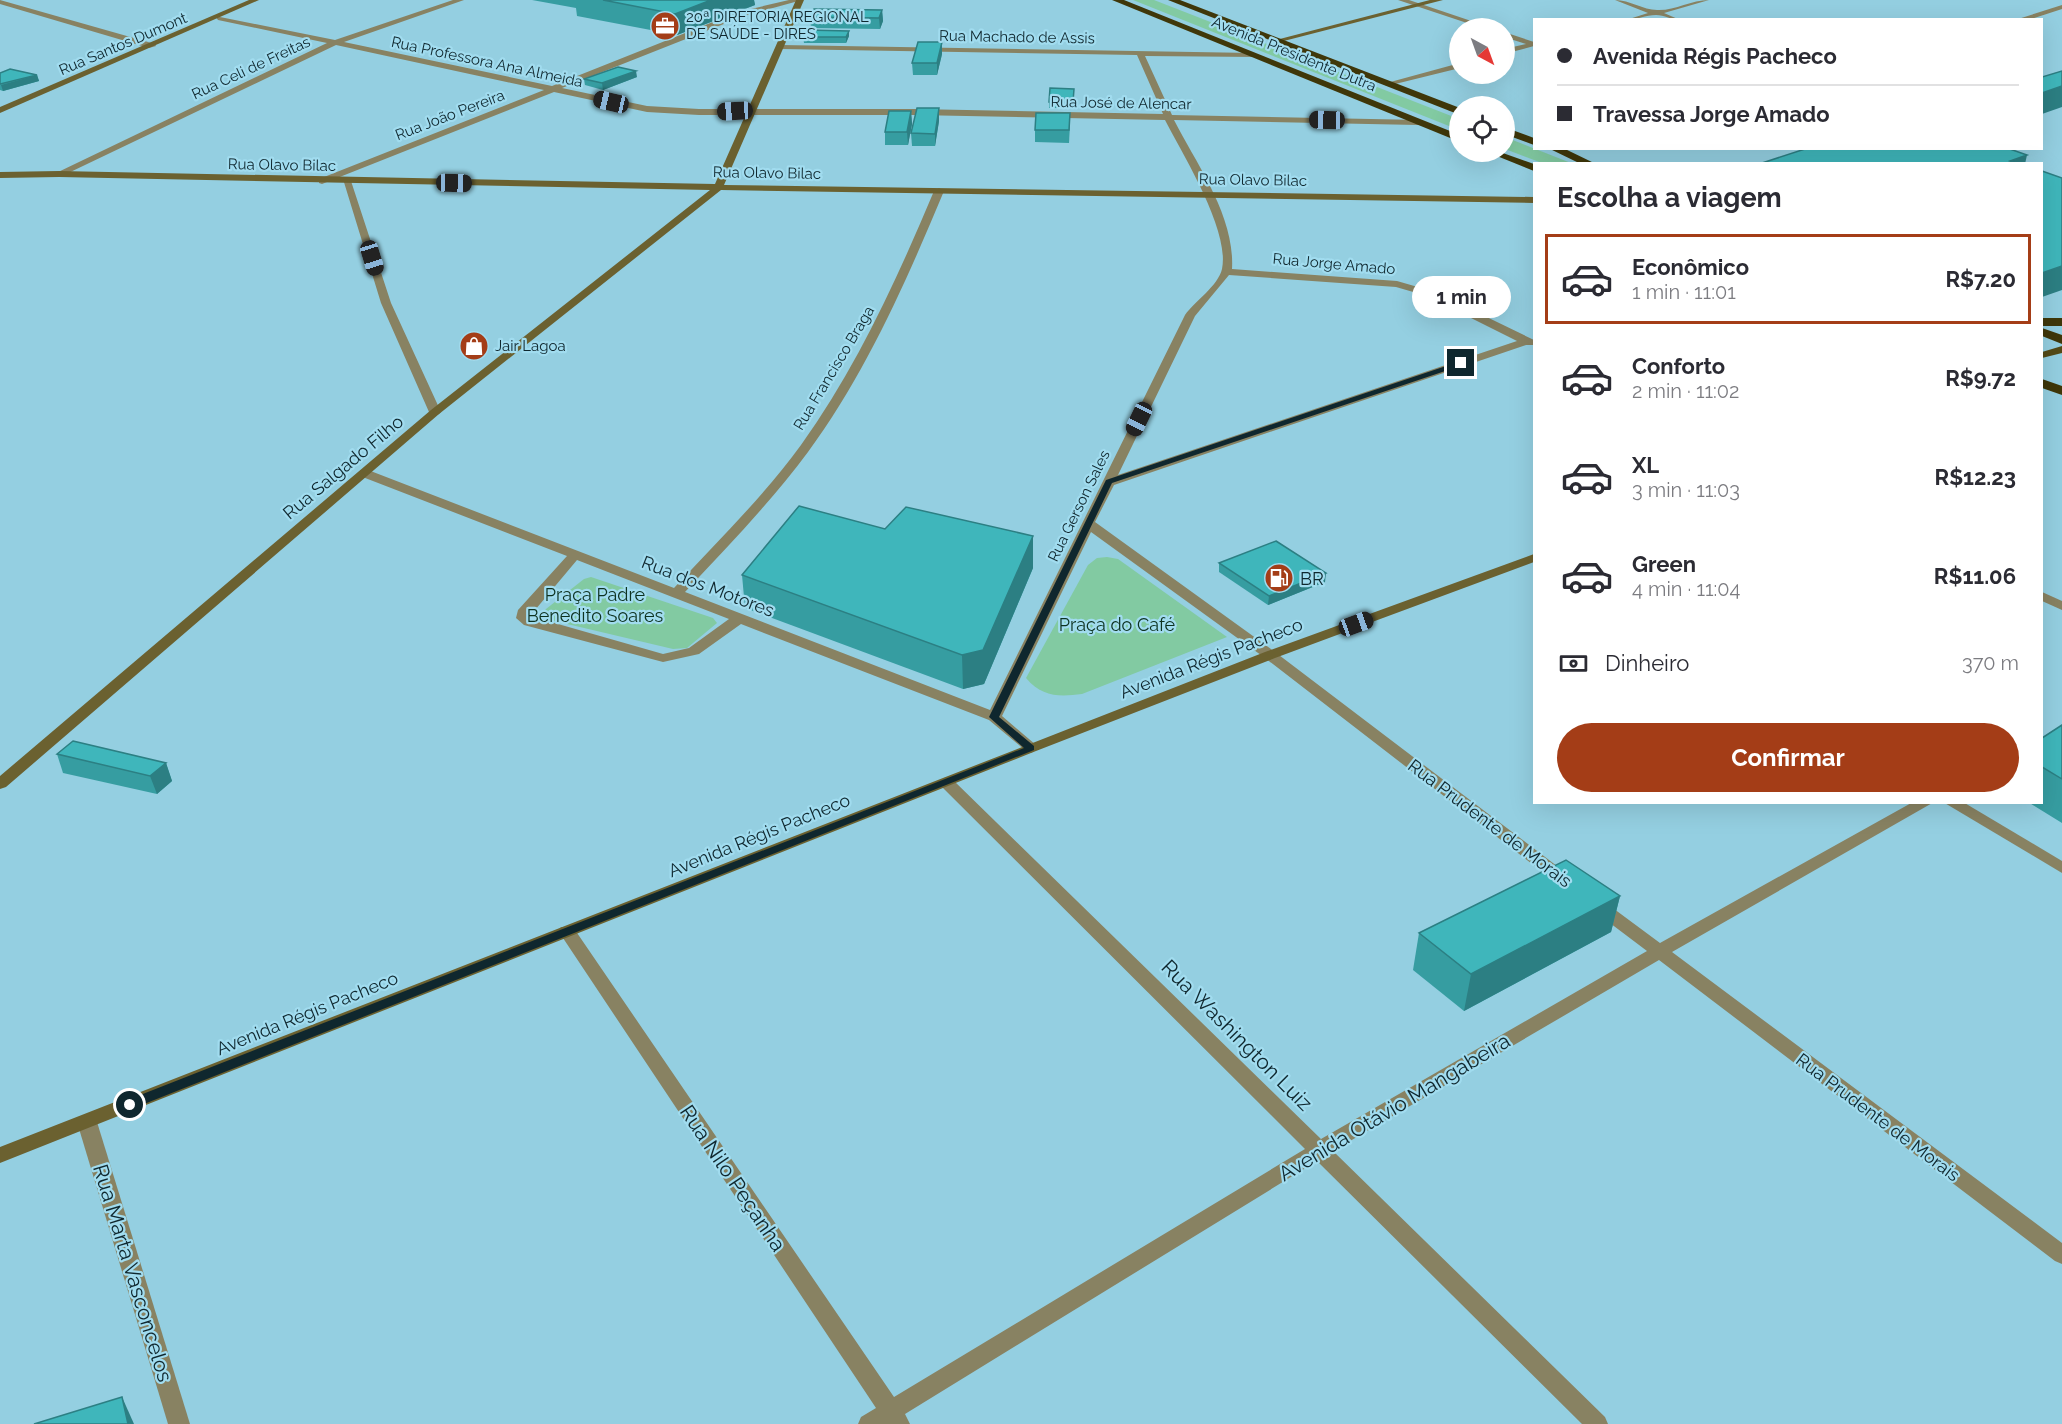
<!DOCTYPE html>
<html lang="pt">
<meta charset="utf-8">
<style>
:root{--surface:#fff;--page:#f2f2f3;--text:#2b2b33;--muted:#7c7c81;--line:#e1e1e2;--accent:#a43d17}
body{margin:0;font-family:Raleway,sans-serif;background:var(--page);color:var(--text);height:100vh;display:flex;flex-direction:column;font-size:22px;white-space:nowrap}
*{box-sizing:border-box;margin:0}
p{font-size:20px;color:var(--muted)}
.icon{flex:none;width:33px;height:33px;fill:none;stroke:currentColor;stroke-width:2;stroke-linecap:round;stroke-linejoin:round}
.map{position:relative;flex:1;overflow:hidden}
.panel{position:absolute;left:1533px;top:162px;width:510px;height:642px;display:flex;flex-direction:column;background:var(--surface);border-radius:0px;box-shadow:0 6px 24px #0002}
.panel>*{flex:none}
.top-card{position:absolute;left:1533px;top:18px;width:510px;height:132px;border-radius:0px;box-shadow:0 6px 24px #0002;display:grid;align-content:center;height:132px;padding:0 24px;background:var(--surface)}
.needle{width:39px;rotate:139deg}
.controls{position:absolute;left:1449px;top:18px;display:grid;gap:12px}
.controls a{display:grid;place-items:center;width:66px;height:66px;border-radius:50%;background:var(--surface);box-shadow:0 6px 24px #0002;font-size:30px}
.end{position:absolute;width:27px;height:27px;margin:-14px;border:8px solid #0f272e;background:#fff;box-shadow:0 0 0 3px #fff}
.from{border-radius:50%}
.bubble{position:absolute;height:42px;border-radius:21px;background:var(--surface);box-shadow:0 6px 24px #0002;font-size:20px;font-weight:700;line-height:42px;text-align:center}
.car{position:absolute;width:18px;height:36px;margin:-18px -9px;border-radius:8px;box-shadow:0 0 4px 2px #0007;background:linear-gradient(#222 24%,#8ab4d8 0 40%,#222 0 76%,#8ab4d8 0 86%,#222 0)}
.top-card b{display:flex;align-items:center;gap:21px;height:57px;font-size:22px}
.top-card b+b{border-top:2px solid var(--line)}
.top-card i{width:15px;height:15px;background:var(--text)}
ul{padding:0;list-style:none}
li{display:flex;align-items:center;gap:18px;height:90px;margin:0 12px 9px;padding:0 12px;border:3px solid transparent;border-radius:0px}
li div{flex:1}
li b{display:block;font-size:22px}
li em{font-style:normal;font-weight:700}
li.current{border-color:var(--accent)}
li>.icon{width:54px;height:54px;stroke-width:1.5}
h2{padding:0 24px;font-size:27px;line-height:72px}
.pay{display:flex;align-items:center;gap:15px;height:66px;padding:0 24px;font-size:22px}
.pay p{margin-inline-start:auto}
.cta{display:flex;gap:12px;margin-top:auto;padding:12px 24px}
.cta a{flex:1;height:69px;border-radius:36px;background:var(--accent);color:#fff;font-size:24px;font-weight:700;line-height:69px;text-align:center}
.map>svg:first-child{display:block}
.green{fill:#82caa2}
.lines{fill:none;stroke-linecap:round;stroke-linejoin:round}
.street{fill:#888262;fill-rule:evenodd}
.secondary{fill:#6b6130;fill-rule:evenodd}
.primary{fill:#544a17;fill-rule:evenodd}
.highway{fill:#3f370a;fill-rule:evenodd}
.wall{fill:#369da1}
.shaded-wall{fill:#2c7f83}
.building{fill:#3fb6bb;stroke:#2c7f83;stroke-width:1.5}
.route{fill:#0f272e}
.labels{text-anchor:middle;dominant-baseline:central;stroke-width:4.5;stroke-linejoin:round;paint-order:stroke}
.far-poi-label{font-size:15px;fill:#0f272e;stroke:#a1dcef;text-anchor:start}
.far-street-label{font-size:15px;fill:#0f272e;stroke:#a1dcef}
.street-label{font-size:18px;fill:#0f272e;stroke:#a1dcef}
.poi-label{font-size:18px;fill:#0f272e;stroke:#a1dcef;text-anchor:start}
.park-label{font-size:18px;fill:#0d3220;stroke:#a1dcef}
.near-street-label{font-size:21px;fill:#0f272e;stroke:#a1dcef}
</style>
<div class="map">
<svg width="2062" height="1424" viewBox="0 0 2062 1424">
<rect width="100%" height="100%" fill="#94cfe1"/>
<g class="green">
<polygon points="1133,0 1154,0 1459,119 1459,130"/>
<polygon points="1505,137 1571,163 1542,163 1505,149"/>
<path d="M1107 557 1118 559 1227 637 1082 694C1059 697 1042 697 1026 678L1088 565 1097 558Z"/>
<polygon points="591,577 713,618 717,623 687,648 673,649 546,619 543,613 546,609 584,579"/>
</g>
<g class="lines">
<g class="street">
<polygon points="0,0 155,44 156,46 149,48 0,4"/>
<path d="M453 0H464L344 42 552 86 738 12 789 0H802L744 16 562 88 647 106 699 109H915L1163 114 1137 55 781 49 777 47 781 45 1253 53H1256V57L1145 56 1172 115 1421 120V124L1418 125 1174 120C1197 165 1235 216 1232 269L1397 281 1435 292 1534 340V345H1526L1114 485 1095 522 1275 652 1570 876 1572 880 1570 884H1558L1265 658 1091 532 1002 716 1036 745 1039 748 1031 753 1026 751 989 720 741 624 699 654 663 662 524 625 516 618 518 610 567 556 360 476V470H368L674 588C717 542 763 497 801 445 857 367 897 279 934 191L939 188 944 191C906 282 866 373 808 452 771 502 727 547 685 592L990 710 1185 315C1195 301 1218 286 1222 269 1230 230 1183 155 1165 120L915 115H699L647 112 554 92 322 184 319 183V179L544 90 336 45 62 176 54 174 327 43 218 20 215 16 335 40ZM1229 275 1396 287 1427 296 1517 341 1118 475 1195 316ZM577 560 729 619 689 648 663 654 530 616Z"/>
<polygon points="1398,0 1409,0 1492,28 1482,28"/>
<path d="M1615 0C1630 0 1643 10 1657 10 1674 11 1691 0 1709 0L1664 13 1680 20C1672 20 1664 15 1656 15 1646 15 1636 20 1626 20L1648 13Z"/>
<polygon points="2062,5 2062,9 2028,20 2015,20"/>
<polygon points="1504,32 1534,42 1534,46 1504,54 1504,49 1526,44 1504,37"/>
<polygon points="1460,63 1460,68 1387,86 1383,84"/>
<polygon points="343,179 351,181 391,303 441,412 439,414 435,416 429,412 381,303"/>
<polygon points="2042,592 2062,601 2062,610 2042,601"/>
<polygon points="946,777 952,779 1321,1139 1647,951 1594,911 1591,907 1594,903 1606,903 1660,943 1913,802 1934,802 1672,952 2062,1243 2062,1264 2055,1261 1659,960 1333,1151 1605,1417 1608,1424 1582,1424 1317,1161 905,1414 910,1424 858,1424 861,1417 876,1408 561,935 558,931 561,927 573,927 894,1397 1305,1149 940,785 938,782"/>
<polygon points="1943,802 1963,802 2062,861 2062,873"/>
<polygon points="87,1115 94,1117 97,1122 190,1424 168,1424 77,1122 80,1117"/>
</g>
<g class="secondary">
<polygon points="249,0 259,0 0,113 0,107"/>
<polygon points="796,0 804,0 724,185 1534,197 1534,203 721,190 439,414 6,787 0,789 0,776 431,410 710,190 59,177 0,178 0,172 59,171 715,184"/>
<polygon points="1430,0 1443,0 1276,43 1272,41"/>
<polygon points="1534,554 1534,562 1275,658 1036,751 0,1163 0,1147 1265,652"/>
</g>
<polygon class="primary" points="2062,346 2062,353 2042,358 2042,352"/>
<g class="highway">
<polygon points="1112,0 1124,0 1460,135 1460,142"/>
<polygon points="1168,0 1180,0 1460,108 1460,115"/>
<polygon points="1504,127 1534,138 1534,145 1504,134"/>
<polygon points="1548,148 1563,148 1596,164 1581,164"/>
<polygon points="1487,152 1500,152 1534,164 1534,171"/>
<rect x="2042" y="318" width="20" height="8"/>
<polygon points="2042,328 2062,335 2062,344 2042,336"/>
<polygon points="2042,379 2062,386 2062,395 2042,388"/>
</g>
</g>
<g class="wall">
<polygon points="532,0 754,0 755,5 677,35 577,16 576,8"/>
<polygon points="882,10 883,21 880,29 811,28 810,17"/>
<polygon points="849,36 846,43 804,43 803,37"/>
<polygon points="942,54 937,75 913,75 912,63"/>
<polygon points="0,73 37,75 39,81 3,91 0,90"/>
<polygon points="637,77 603,90 585,85 584,79"/>
<polygon points="1074,89 1073,108 1049,108 1049,102"/>
<polygon points="911,111 912,124 908,145 885,145 885,132"/>
<polygon points="939,121 935,146 912,146 911,133"/>
<polygon points="1070,125 1069,143 1035,142 1035,130"/>
<polygon points="885,529 1033,536 1033,568 984,684 963,689 745,608 742,575"/>
<polygon points="1219,563 1325,582 1268,605 1219,572"/>
<polygon points="2062,725 2062,823 2028,802 2042,802 2042,738"/>
<polygon points="57,754 166,763 172,781 157,794 63,773"/>
<polygon points="1620,896 1611,932 1464,1011 1413,970 1419,933"/>
</g>
<g class="shaded-wall">
<polygon points="711,0 754,0 755,5 677,35 675,14"/>
<polygon points="882,10 883,21 880,29 879,18"/>
<polygon points="849,31 849,36 846,43 846,37"/>
<polygon points="942,42 942,54 937,75 937,63"/>
<polygon points="636,71 637,77 603,90 602,83"/>
<polygon points="37,75 39,81 3,91 1,85"/>
<polygon points="2062,86 2062,107 2042,114 2042,93"/>
<polygon points="939,108 939,121 935,146 935,134"/>
<polygon points="911,111 912,124 908,145 907,132"/>
<polygon points="2027,155 2025,164 2009,164 2010,161"/>
<polygon points="2062,266 2062,290 2042,297 2042,273"/>
<polygon points="1033,536 1033,568 984,684 963,689 962,655"/>
<polygon points="1326,573 1325,582 1268,605 1269,596"/>
<polygon points="166,763 172,781 157,794 150,776"/>
<polygon points="1620,896 1611,932 1464,1011 1471,974"/>
<polygon points="122,1397 134,1424 128,1424"/>
</g>
<g class="building">
<polygon points="603,0 711,0 675,14"/>
<polygon points="814,9 882,10 879,18 810,17"/>
<polygon points="806,30 849,31 846,37 803,37"/>
<polygon points="918,42 942,42 937,63 912,63"/>
<polygon points="618,67 636,71 602,83 584,79"/>
<polygon points="10,69 37,75 0,84 0,73"/>
<polygon points="2062,71 2062,86 2042,93 2042,77"/>
<polygon points="1050,88 1074,89 1073,102 1049,102"/>
<polygon points="917,108 939,108 935,134 911,133"/>
<polygon points="889,111 911,111 907,132 885,132"/>
<polygon points="1036,113 1070,113 1069,130 1035,130"/>
<polygon points="1808,148 2007,148 2027,155 2010,161 2018,164 1759,164"/>
<polygon points="2042,171 2062,178 2062,266 2042,273"/>
<polygon points="799,506 885,529 906,507 1033,536 983,650 962,655 742,575"/>
<polygon points="1276,541 1326,573 1269,596 1219,563"/>
<polygon points="2062,725 2062,779 2042,767 2042,738"/>
<polygon points="73,741 166,763 150,776 57,754"/>
<polygon points="1566,860 1620,896 1471,974 1419,933"/>
<polygon points="122,1397 128,1424 34,1424"/>
</g>
<polygon class="route" points="1461,361 1463,365 1112,483 999,717 1034,746 1034,750 134,1108 125,1108 125,1101 1024,748 989,717 1106,480"/>
<defs>
<g id="office-disc" transform="scale(1.5)"><circle r="9.5" fill="#a43d17" stroke="#a1dcef"/><path d="M-6-3h4V-5.5h4V-3h4V5H-6ZM-1-4.5V-3h2v-1.5ZM-6 0V1H6V0Z" fill="#fff"/></g>
<g id="shop-disc" transform="scale(1.5)"><circle r="9.5" fill="#a43d17" stroke="#a1dcef"/><path d="M-5-2.5h2.3a2.7 3.5 0 0 1 5.4 0H5L5.5 6h-11ZM-1.5-2.5h3a1.5 2.3 0 0 0-3 0Z" fill="#fff"/></g>
<g id="fuel-disc" transform="scale(1.5)"><circle r="9.5" fill="#a43d17" stroke="#a1dcef"/><path d="M-5.5-6h7V0h2V4h1.3V-2.5L3-4.5l.8-.8L6-3V5H2.5V1h-1V6h-7ZM-4.2-4.7v3.2H.2V-4.7Z" fill="#fff"/></g>
</defs>
<g fill-rule="evenodd">
<use href="#office-disc" x="665" y="26"/>
<use href="#shop-disc" x="474" y="346"/>
<use href="#fuel-disc" x="1279" y="578"/>
</g>
<g class="labels">
<g class="far-poi-label">
<text x="686" y="17">20ª DIRETORIA REGIONAL<tspan x="686" dy="17">DE SAÚDE - DIRES</tspan></text>
<text x="495" y="346">Jair Lagoa</text>
</g>
<g class="far-street-label">
<text transform="translate(1017 37) rotate(1)">Rua Machado de Assis</text>
<text transform="translate(123 44) rotate(-23)">Rua Santos Dumont</text>
<text transform="translate(1294 54) rotate(22)">Avenida Presidente Dutra</text>
<text transform="translate(487 62) rotate(12)">Rua Professora Ana Almeida</text>
<text transform="translate(251 68) rotate(-25)">Rua Celi de Freitas</text>
<text transform="translate(1121 103) rotate(1)">Rua José de Alencar</text>
<text transform="translate(450 115) rotate(-21)">Rua João Pereira</text>
<text transform="translate(282 165) rotate(1)">Rua Olavo Bilac</text>
<text transform="translate(767 173) rotate(1)">Rua Olavo Bilac</text>
<text transform="translate(1253 180) rotate(1)">Rua Olavo Bilac</text>
<text transform="translate(1334 264) rotate(5)">Rua Jorge Amado</text>
<text transform="translate(834 368) rotate(-59)">Rua Francisco Braga</text>
<text transform="translate(1079 506) rotate(-64)">Rua Gerson Sales</text>
</g>
<g class="street-label">
<text transform="translate(343 467) rotate(-40)">Rua Salgado Filho</text>
<text transform="translate(708 586) rotate(21)">Rua dos Motores</text>
<text transform="translate(1211 658) rotate(-21)">Avenida Régis Pacheco</text>
<text transform="translate(1490 823) rotate(37)">Rua Prudente de Morais</text>
<text transform="translate(759 835) rotate(-22)">Avenida Régis Pacheco</text>
<text transform="translate(307 1013) rotate(-22)">Avenida Régis Pacheco</text>
<text transform="translate(1878 1117) rotate(37)">Rua Prudente de Morais</text>
</g>
<g class="poi-label">
<text x="1300" y="578">BR</text>
</g>
<g class="park-label">
<text x="595" y="594">Praça Padre<tspan x="595" dy="21">Benedito Soares</tspan></text>
<text x="1117" y="624">Praça do Café</text>
</g>
<g class="near-street-label">
<text transform="translate(1237 1035) rotate(45)">Rua Washington Luiz</text>
<text transform="translate(1394 1107) rotate(-31)">Avenida Otávio Mangabeira</text>
<text transform="translate(733 1178) rotate(56)">Rua Nilo Peçanha</text>
<text transform="translate(133 1273) rotate(73)">Rua Marta Vasconcelos</text>
</g>
</g>
</svg>
<div class="controls">
<a><svg class="needle" viewBox="-14 -14 28 28"><path d="M0-13l5 13h-10z" fill="#e53935"/><path d="M0 13l5-13h-10z" fill="#7c7c81"/></svg></a>
<a><svg class="icon" aria-label="locate" viewBox="0 0 24 24"><circle cx="12" cy="12" r="6"/><path d="M12 2v4M12 18v4M2 12h4M18 12h4"/></svg></a>
</div>
<i class="end from" style="left:130px;top:1105px"></i>
<i class="end" style="left:1461px;top:363px"></i>
<div class="bubble" style="left:1412px;top:276px;width:99px">1 min</div>
<i class="car" style="left:611px;top:102px;rotate:283deg"></i>
<i class="car" style="left:735px;top:111px;rotate:267deg"></i>
<i class="car" style="left:1327px;top:120px;rotate:271deg"></i>
<i class="car" style="left:454px;top:183px;rotate:91deg"></i>
<i class="car" style="left:372px;top:258px;rotate:163deg"></i>
<i class="car" style="left:1139px;top:419px;rotate:206deg"></i>
<i class="car" style="left:1356px;top:624px;rotate:70deg"></i>
<div class="top-card">
<b><i class="from"></i>Avenida Régis Pacheco</b>
<b><i></i>Travessa Jorge Amado</b>
</div>
<section class="panel">
<h2>Escolha a viagem</h2>
<ul>
<li class="current"><svg class="icon" aria-label="car" viewBox="0 0 24 24"><path d="M5 17H2v-5l4-1 3-4h7l3 4 3 1v5h-3M9 17h6M6 11h13"/><circle cx="7" cy="17" r="2"/><circle cx="17" cy="17" r="2"/></svg><div><b>Econômico</b><p>1 min · 11:01</p></div><em>R$7.20</em></li>
<li><svg class="icon" aria-label="car" viewBox="0 0 24 24"><path d="M5 17H2v-5l4-1 3-4h7l3 4 3 1v5h-3M9 17h6M6 11h13"/><circle cx="7" cy="17" r="2"/><circle cx="17" cy="17" r="2"/></svg><div><b>Conforto</b><p>2 min · 11:02</p></div><em>R$9.72</em></li>
<li><svg class="icon" aria-label="car" viewBox="0 0 24 24"><path d="M5 17H2v-5l4-1 3-4h7l3 4 3 1v5h-3M9 17h6M6 11h13"/><circle cx="7" cy="17" r="2"/><circle cx="17" cy="17" r="2"/></svg><div><b>XL</b><p>3 min · 11:03</p></div><em>R$12.23</em></li>
<li><svg class="icon" aria-label="car" viewBox="0 0 24 24"><path d="M5 17H2v-5l4-1 3-4h7l3 4 3 1v5h-3M9 17h6M6 11h13"/><circle cx="7" cy="17" r="2"/><circle cx="17" cy="17" r="2"/></svg><div><b>Green</b><p>4 min · 11:04</p></div><em>R$11.06</em></li>
</ul>
<div class="pay"><svg class="icon" aria-label="cash" viewBox="0 0 24 24"><path d="M3 7h18v10H3z"/><circle cx="12" cy="12" r="2"/></svg>Dinheiro<p>370 m</p></div>
<div class="cta"><a>Confirmar</a></div>
</section>
</div>
